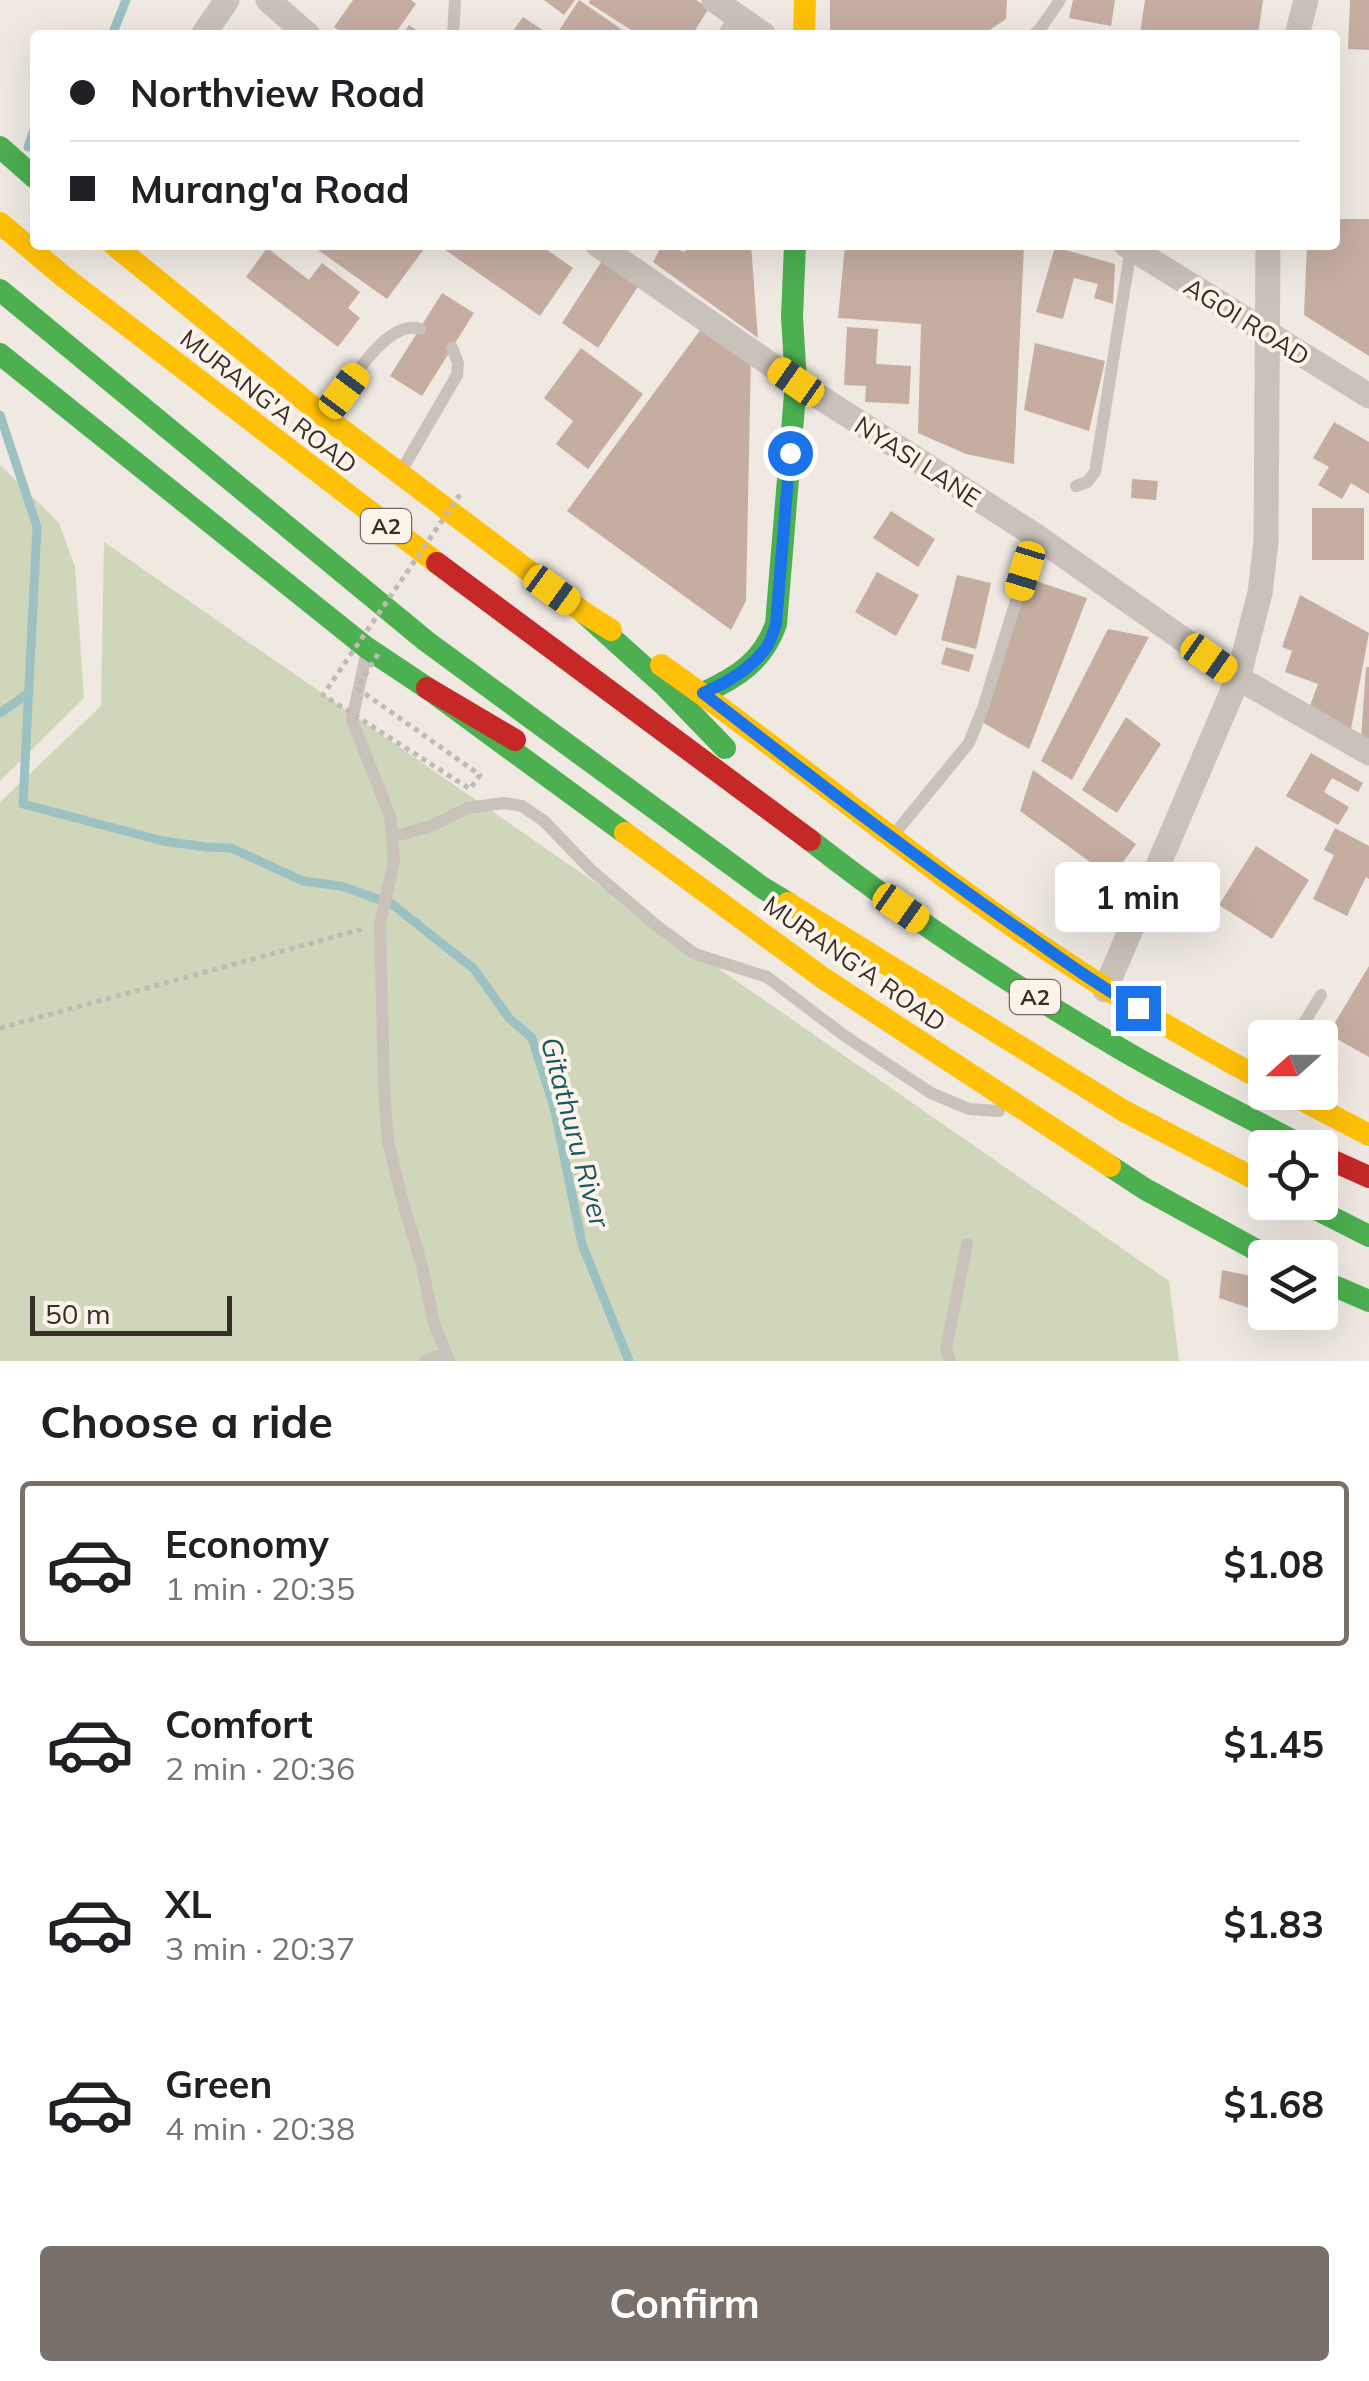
<!DOCTYPE html>
<meta charset="utf-8">
<style>
:root{--surface:#fff;--page:#f2f2f2;--text:#202124;--muted:#757577;--line:#e0e0e0;--accent:#797069}
body{margin:0;font-family:Mulish,sans-serif;background:var(--page);color:var(--text);height:100vh;display:flex;flex-direction:column;font-size:38px;white-space:nowrap}
*{box-sizing:border-box;margin:0}
p{font-size:32px;color:var(--muted)}
.icon{flex:none;width:55px;height:55px;fill:none;stroke:currentColor;stroke-width:2;stroke-linecap:round;stroke-linejoin:round}
.map{position:relative;height:1361px;overflow:hidden}
.side{display:flex;flex-direction:column;background:var(--surface);flex:1}
.side>*{flex:none}
.guide{position:absolute;left:30px;top:30px;width:1310px;height:220px;border-radius:10px;box-shadow:0 10px 40px #0002;display:grid;align-content:center;height:220px;padding:0 40px;background:var(--surface)}
.needle{width:65px;rotate:249deg}
.controls{position:absolute;left:1248px;top:1020px;display:grid;gap:20px}
.controls a{display:grid;place-items:center;width:90px;height:90px;border-radius:10px;background:var(--surface);box-shadow:0 10px 40px #0002;font-size:50px}
.scale{position:absolute;left:30px;bottom:25px;width:202px;box-sizing:border-box;padding-left:10px;border:5px solid #3a2f28;border-top:0;font-size:28px;line-height:35px;white-space:nowrap;color:#3a2f28;-webkit-text-stroke:8px #fcf4ea;paint-order:stroke}
.end{position:absolute;width:45px;height:45px;margin:-22px;border:12px solid #1a73e8;background:#fff;box-shadow:0 0 0 5px #fff}
.from{border-radius:50%}
.bubble{position:absolute;height:70px;border-radius:10px;background:var(--surface);box-shadow:0 10px 40px #0002;font-size:32px;font-weight:700;line-height:70px;text-align:center}
.car{position:absolute;width:30px;height:60px;margin:-30px -15px;border-radius:12px;box-shadow:0 0 8px 2px #0007;background:linear-gradient(#f5c518 24%,#345 0 40%,#f5c518 0 76%,#345 0 86%,#f5c518 0)}
.guide b{display:flex;align-items:center;gap:35px;height:95px;font-size:38px}
.guide b+b{border-top:2px solid var(--line)}
.guide i{width:25px;height:25px;background:var(--text)}
ul{padding:0;list-style:none}
li{display:flex;align-items:center;gap:30px;height:165px;margin:0 20px 15px;padding:0 20px;border:5px solid transparent;border-radius:10px}
li div{flex:1}
li b{display:block;font-size:38px}
li em{font-style:normal;font-weight:700}
li.selected{border-color:var(--accent)}
li>.icon{width:90px;height:90px;stroke-width:1.5}
h2{padding:0 40px;font-size:45px;line-height:120px}
.cta{display:flex;gap:20px;margin-top:auto;padding:20px 40px}
.cta a{flex:1;height:115px;border-radius:10px;background:var(--accent);color:#fff;font-size:40px;font-weight:700;line-height:115px;text-align:center}
.map>svg:first-child{display:block}
.green{fill:#d0d6ba}
.lines{fill:none;stroke-linecap:round;stroke-linejoin:round}
.stream{stroke:#9cc1c3;stroke-width:9}
.building{fill:#c5ada2}
.path{stroke:#c1bab3;stroke-width:5;stroke-dasharray:5 5;stroke-linecap:butt}
.lane{stroke:#c9c2ba;stroke-width:12}
.street{stroke:#c9c2ba;stroke-width:25}
.fast{stroke:#4caf50;stroke-width:22}
.slow{stroke:#ffc107;stroke-width:22}
.jam{stroke:#c62828;stroke-width:22}
.path-bridge{stroke:#c1bab3;stroke-width:5;stroke-dasharray:5 5;stroke-linecap:butt}
.route{stroke:#1a73e8;stroke-width:12}
.labels{text-anchor:middle;dominant-baseline:central;stroke-width:8;stroke-linejoin:round;paint-order:stroke}
.shield{fill:#fcf4ea;stroke:#746a62;stroke-width:2.5}
.shield-label{font-size:22px;font-weight:bold;fill:#3a2f28}
.street-label{font-size:25px;fill:#3a2f28;stroke:#fcf4ea}
.water-label{font-size:28px;font-style:italic;fill:#185961;stroke:#fcf4ea}
</style>
<div class="map">
<svg width="1369" height="1361" viewBox="0 0 1369 1361">
<rect width="100%" height="100%" fill="#efe9e2"/>
<g class="green">
<polygon points="0,465 59,523 75,567 84,698 0,781"/>
<polygon points="104,542 1169,1281 1179,1361 0,1361 0,802 101,706"/>
</g>
<g class="lines">
<g class="stream">
<polyline points="112,35 126,0"/>
<polyline points="28,147 35,127"/>
<polyline points="0,415 37,527 23,804 163,841 206,847 231,848 303,881 341,886 392,904 474,969 509,1018 532,1038 554,1107 582,1244 629,1361"/>
<polyline points="0,713 29,693"/>
</g>
</g>
<g class="building">
<polygon points="353,0 411,0 416,4 394,35 346,35 334,27"/>
<polygon points="544,0 575,0 564,15"/>
<polygon points="579,0 624,31 622,35 556,35"/>
<polygon points="590,0 696,0 709,8 692,35 639,35 589,3"/>
<polygon points="830,0 1007,0 1006,19 982,35 835,35 830,32"/>
<polygon points="1073,0 1115,0 1111,26 1069,18"/>
<polygon points="1145,0 1263,0 1258,35 1140,34"/>
<polygon points="1350,0 1369,0 1369,50 1348,49"/>
<polygon points="523,17 550,35 510,35"/>
<polygon points="409,25 423,35 402,35"/>
<polygon points="1335,219 1369,219 1369,356 1304,315 1307,245 1335,245"/>
<polygon points="311,245 427,245 387,299"/>
<polygon points="438,245 540,245 573,268 540,316"/>
<polygon points="662,245 669,245 684,252 691,245 751,245 758,338 653,262"/>
<polygon points="845,245 1024,245 1014,464 966,454 918,433 921,324 838,318"/>
<polygon points="1055,247 1115,264 1113,304 1094,298 1098,284 1074,278 1063,319 1036,312"/>
<polygon points="267,248 309,280 322,263 360,292 348,308 360,318 338,347 246,277"/>
<polygon points="602,261 639,285 598,348 562,323"/>
<polygon points="442,293 474,313 422,396 390,376"/>
<polygon points="847,327 878,329 876,364 911,366 909,404 865,402 866,386 844,385"/>
<polygon points="701,329 751,355 746,601 731,630 567,511"/>
<polygon points="1035,343 1105,361 1089,431 1024,410"/>
<polygon points="581,348 643,394 588,469 556,444 573,421 544,398"/>
<polygon points="1334,422 1369,442 1369,494 1351,483 1342,499 1318,485 1329,467 1313,458"/>
<polygon points="1132,479 1158,481 1156,500 1131,498"/>
<rect x="1312" y="508" width="52" height="52"/>
<polygon points="891,511 935,539 918,567 873,538"/>
<polygon points="877,572 919,595 896,636 855,612"/>
<polygon points="957,575 991,583 976,649 941,640"/>
<polygon points="1030,579 1087,598 1029,749 980,721"/>
<polygon points="1300,595 1369,633 1351,729 1307,714 1318,684 1285,672 1292,651 1282,647"/>
<polygon points="1108,629 1149,637 1072,780 1041,761"/>
<polygon points="946,647 974,655 969,672 941,664"/>
<polygon points="1366,667 1369,667 1369,743 1361,739"/>
<polygon points="1126,717 1161,744 1117,813 1082,790"/>
<polygon points="1311,753 1363,783 1358,792 1332,778 1324,792 1349,807 1338,825 1286,796"/>
<polygon points="1033,770 1136,844 1112,878 1020,811"/>
<polygon points="1335,828 1369,846 1369,879 1366,877 1347,916 1313,899 1334,855 1324,850"/>
<polygon points="1256,846 1309,880 1272,939 1219,905"/>
<polygon points="1369,966 1369,1057 1328,1034"/>
<polygon points="1222,1270 1261,1278 1259,1288 1265,1292 1265,1313 1219,1298"/>
</g>
<g class="lines">
<polyline class="path" points="0,1028 363,929"/>
<g class="lane">
<polyline points="453,35 455,0"/>
<polyline points="723,35 736,15"/>
<polyline points="1033,35 1040,29 1060,0"/>
<path d="M328 413C347 388 386 318 420 329"/>
<polyline points="403,468 457,375 458,363 452,348"/>
<polyline points="1076,486 1087,482 1095,472 1131,248"/>
<polyline points="366,655 352,720 390,816 394,862 380,924 384,1087 388,1141 401,1195 422,1266 434,1323 449,1361"/>
<polyline points="896,832 969,743 983,708 1036,536"/>
<polyline points="392,837 431,826 467,808 504,803 522,806 544,821 592,871 656,925 695,954 767,977 845,1036 931,1093 969,1109 999,1111"/>
<polyline points="1295,1038 1321,995"/>
<polyline points="425,1361 445,1353"/>
<polyline points="950,1361 946,1349 967,1244"/>
</g>
<g class="street">
<polyline points="268,0 308,35"/>
<polyline points="714,0 764,35"/>
<polyline points="203,35 227,0"/>
<polyline points="1297,35 1306,0"/>
<polyline points="598,245 796,382 1036,536 1238,678 1369,753"/>
<polyline points="1126,245 1369,396"/>
<polyline points="1105,990 1238,678 1260,593 1266,542 1268,245"/>
</g>
<g class="fast">
<polyline points="0,147 35,178"/>
<polyline points="0,290 426,641 763,888 788,903"/>
<polyline points="0,354 367,648 427,688 625,833"/>
<polyline points="583,612 665,686 725,748"/>
<path d="M703 693C738 677 763 661 776 624L796 382 792 317 795 245"/>
<path d="M810 840C908 917 1012 985 1119 1048 1180 1084 1244 1115 1307 1148"/>
<polyline points="1110,1166 1145,1189 1271,1258"/>
<polyline points="1302,1202 1369,1236"/>
<polyline points="1320,1280 1369,1301"/>
</g>
<g class="slow">
<polyline points="804,35 805,0"/>
<polyline points="0,223 64,277 437,563"/>
<polyline points="114,245 325,417 583,612 611,630"/>
<path d="M661 665C770 741 872 825 980 903 1071 969 1166 1028 1265 1081"/>
<polyline points="625,833 823,978 1110,1166"/>
<polyline points="788,903 1124,1111 1265,1184"/>
<polyline points="1287,1092 1369,1135"/>
</g>
<g class="jam">
<polyline points="437,563 810,840"/>
<polyline points="427,688 515,740"/>
<polyline points="1320,1155 1369,1177"/>
</g>
<polyline class="path-bridge" points="378,654 357,688 480,775 470,789 323,695 461,493"/>
</g>
<g class="lines">
<path class="route" d="M790 453 776 624C773 632 771 642 766 648 751 669 726 683 703 693 806 773 909 853 1016 927 1056 955 1095 984 1138 1008"/>
</g>
<g class="labels">
<g class="shield">
<rect x="361" y="509" width="50" height="34" rx="8"/>
<rect x="1010" y="980" width="50" height="34" rx="8"/>
</g>
<g class="shield-label">
<text x="386" y="526">A2</text>
<text x="1035" y="997">A2</text>
</g>
<g class="street-label">
<text transform="translate(1247 321) rotate(32)">AGOI ROAD</text>
<text transform="translate(269 401) rotate(38)">MURANG'A ROAD</text>
<text transform="translate(918 461) rotate(33)">NYASI LANE</text>
<text transform="translate(855 963) rotate(35)">MURANG'A ROAD</text>
</g>
<g class="water-label">
<text transform="translate(576 1132) rotate(75)">Gitathuru River</text>
</g>
</g>
</svg>
<div class="controls">
<a><svg class="needle" viewBox="-14 -14 28 28"><path d="M0-13l5 13h-10z" fill="#e53935"/><path d="M0 13l5-13h-10z" fill="#757577"/></svg></a>
<a><svg class="icon" aria-label="locate" viewBox="0 0 24 24"><circle cx="12" cy="12" r="6"/><path d="M12 2v4M12 18v4M2 12h4M18 12h4"/></svg></a>
<a><svg class="icon" aria-label="layers" viewBox="0 0 24 24"><path d="M12 4l9 5-9 5-9-5zM3 14l9 5 9-5"/></svg></a>
</div>
<div class="scale">50 m</div>
<i class="end from" style="left:790px;top:453px"></i>
<i class="end" style="left:1138px;top:1008px"></i>
<div class="bubble" style="left:1055px;top:862px;width:165px">1 min</div>
<i class="car" style="left:796px;top:382px;rotate:305deg"></i>
<i class="car" style="left:344px;top:391px;rotate:37deg"></i>
<i class="car" style="left:1025px;top:571px;rotate:197deg"></i>
<i class="car" style="left:552px;top:590px;rotate:126deg"></i>
<i class="car" style="left:1209px;top:658px;rotate:125deg"></i>
<i class="car" style="left:901px;top:908px;rotate:125deg"></i>
<div class="guide">
<b><i class="from"></i>Northview Road</b>
<b><i></i>Murang'a Road</b>
</div>
</div>
<section class="side">
<h2>Choose a ride</h2>
<ul>
<li class="selected"><svg class="icon" aria-label="car" viewBox="0 0 24 24"><path d="M5 17H2v-5l4-1 3-4h7l3 4 3 1v5h-3M9 17h6M6 11h13"/><circle cx="7" cy="17" r="2"/><circle cx="17" cy="17" r="2"/></svg><div><b>Economy</b><p>1 min · 20:35</p></div><em>$1.08</em></li>
<li><svg class="icon" aria-label="car" viewBox="0 0 24 24"><path d="M5 17H2v-5l4-1 3-4h7l3 4 3 1v5h-3M9 17h6M6 11h13"/><circle cx="7" cy="17" r="2"/><circle cx="17" cy="17" r="2"/></svg><div><b>Comfort</b><p>2 min · 20:36</p></div><em>$1.45</em></li>
<li><svg class="icon" aria-label="car" viewBox="0 0 24 24"><path d="M5 17H2v-5l4-1 3-4h7l3 4 3 1v5h-3M9 17h6M6 11h13"/><circle cx="7" cy="17" r="2"/><circle cx="17" cy="17" r="2"/></svg><div><b>XL</b><p>3 min · 20:37</p></div><em>$1.83</em></li>
<li><svg class="icon" aria-label="car" viewBox="0 0 24 24"><path d="M5 17H2v-5l4-1 3-4h7l3 4 3 1v5h-3M9 17h6M6 11h13"/><circle cx="7" cy="17" r="2"/><circle cx="17" cy="17" r="2"/></svg><div><b>Green</b><p>4 min · 20:38</p></div><em>$1.68</em></li>
</ul>
<div class="cta"><a>Confirm</a></div>
</section>
